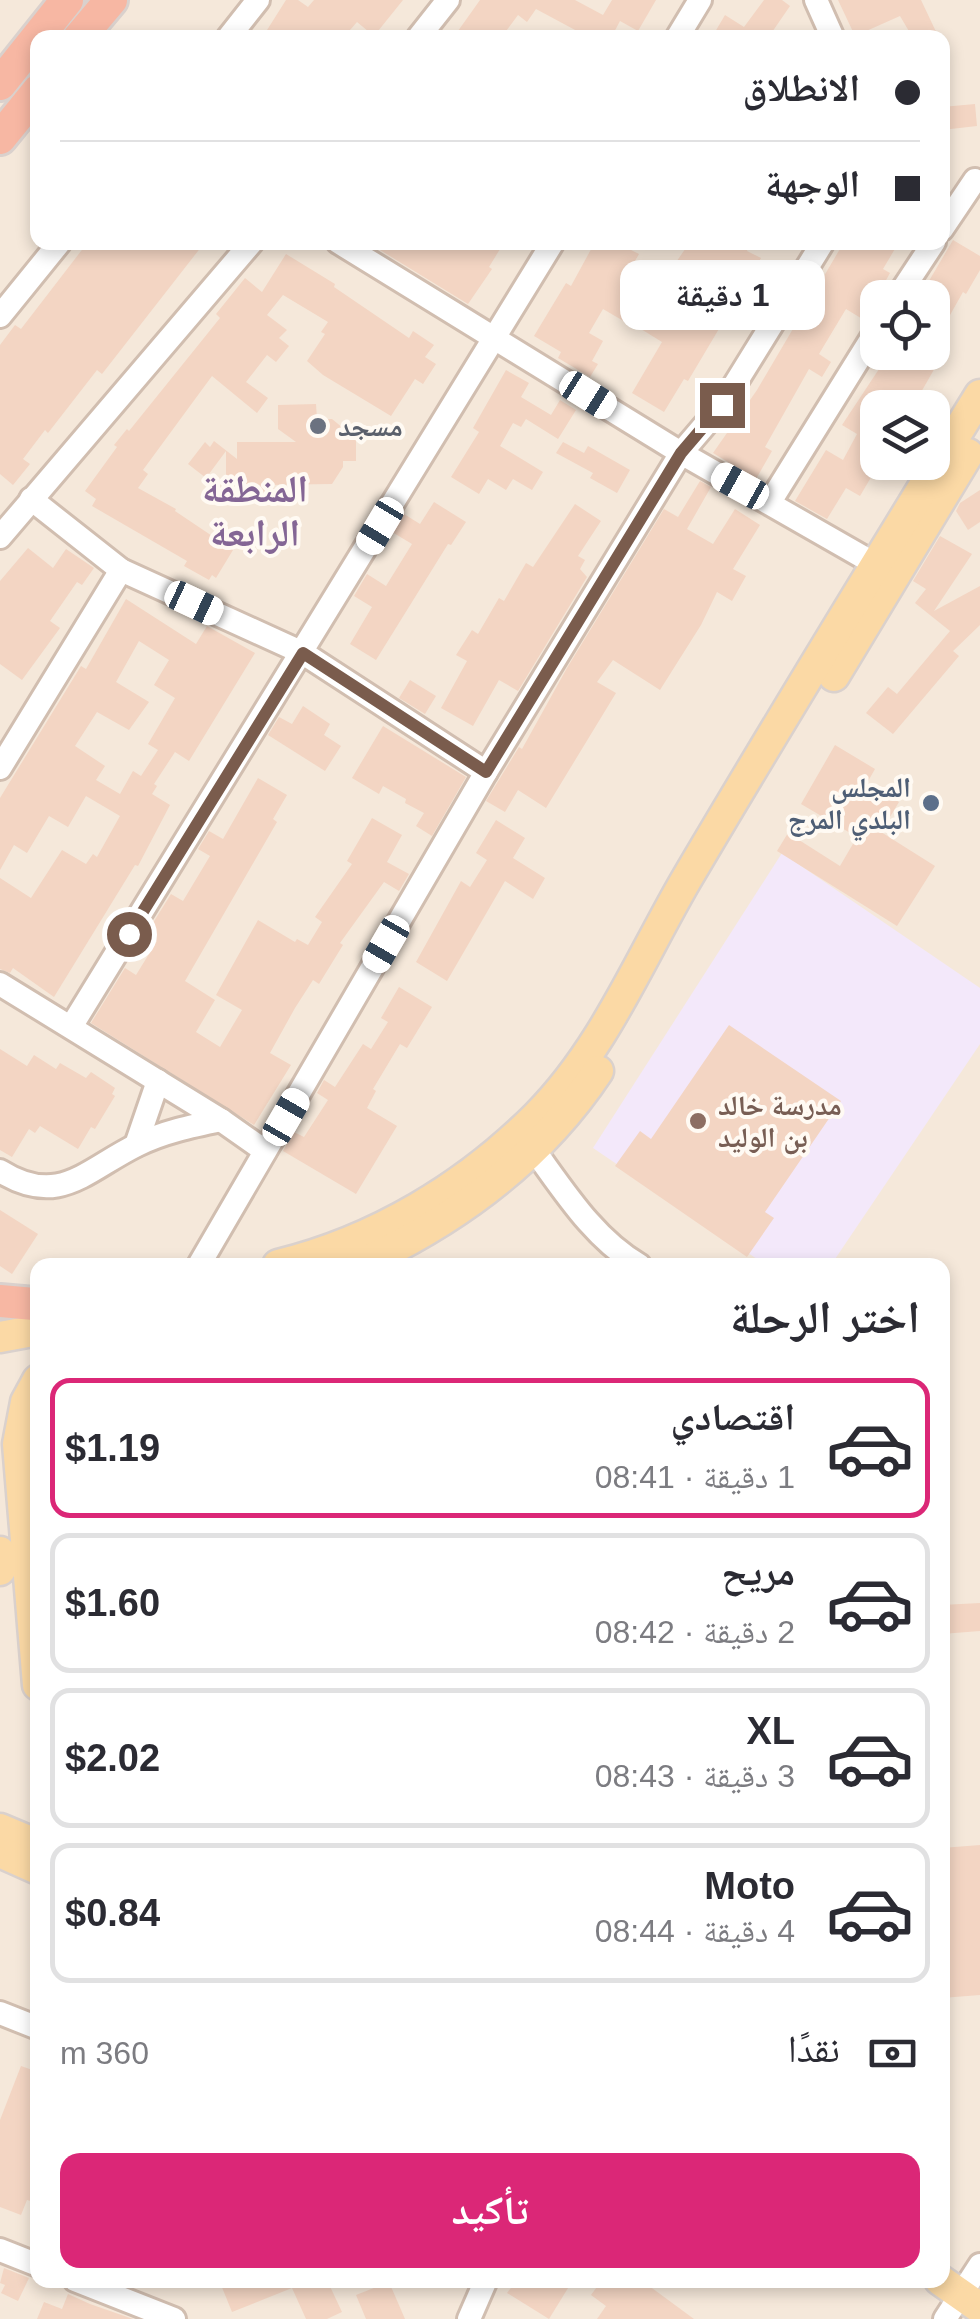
<!DOCTYPE html>
<html lang="ar">
<meta charset="utf-8">
<style>
:root{--surface:#fff;--page:#f2f2f3;--text:#2b2b33;--muted:#7c7c81;--line:#e1e1e2;--accent:#db2777}
body{margin:0;font-family:Arial,"Noto Naskh Arabic",sans-serif;background:var(--page);color:var(--text);direction:rtl;height:100vh;display:flex;flex-direction:column;font-size:38px;white-space:nowrap}
*{box-sizing:border-box;margin:0}
p{font-size:32px;color:var(--muted)}
.icon{flex:none;width:55px;height:55px;fill:none;stroke:currentColor;stroke-width:2;stroke-linecap:round;stroke-linejoin:round}
.map{position:relative;flex:1;overflow:hidden;direction:ltr}
.drawer{position:absolute;left:30px;top:1258px;width:920px;height:1030px;display:flex;flex-direction:column;background:var(--surface);border-radius:20px;box-shadow:0 5px 15px #0003;direction:rtl}
.drawer>*{flex:none}
.guide{position:absolute;left:30px;top:30px;width:920px;height:220px;border-radius:20px;box-shadow:0 5px 15px #0003;direction:rtl;display:grid;align-content:center;height:220px;padding:0 30px;background:var(--surface)}
.tools{position:absolute;left:860px;top:280px;display:grid;gap:20px}
.tools a{display:grid;place-items:center;width:90px;height:90px;border-radius:20px;background:var(--surface);box-shadow:0 5px 15px #0003;font-size:50px}
.end{position:absolute;width:45px;height:45px;margin:-22px;border:12px solid #7a5c4d;background:#fff;box-shadow:0 0 0 5px #fff}
.from{border-radius:50%}
.bubble{position:absolute;height:70px;border-radius:20px;background:var(--surface);box-shadow:0 5px 15px #0003;font-size:32px;font-weight:800;line-height:70px;text-align:center;direction:rtl}
.car{position:absolute;width:30px;height:60px;margin:-30px -15px;border-radius:12px;box-shadow:0 0 8px 2px #0007;background:linear-gradient(#fff 24%,#345 0 40%,#fff 0 76%,#345 0 86%,#fff 0)}
.guide b{display:flex;align-items:center;gap:35px;height:95px;font-size:38px}
.guide b+b{border-top:2px solid var(--line)}
.guide i{width:25px;height:25px;background:var(--text)}
ul{padding:0;list-style:none}
li{display:flex;align-items:center;gap:30px;height:140px;margin:0 20px 15px;padding:0 10px;border:5px solid var(--line);border-radius:20px}
li div{flex:1}
li b{display:block;font-size:38px}
li em{font-style:normal;font-weight:800}
li.current{border-color:var(--accent)}
li>.icon{width:90px;height:90px;stroke-width:1.5}
h2{padding:0 30px;font-size:45px;line-height:120px}
.pay{display:flex;align-items:center;gap:25px;height:110px;padding:0 30px;font-size:38px}
.pay p{margin-inline-start:auto}
.button{display:flex;gap:20px;margin-top:auto;padding:20px 30px}
.button a{flex:1;height:115px;border-radius:20px;background:var(--accent);color:#fff;font-size:40px;font-weight:800;line-height:115px;text-align:center}
.map>svg:first-child{display:block}
.residential{fill:#f5e8da;fill-rule:evenodd}
.education{fill:#f3e8fa}
.building{fill:#f3d5c3;fill-rule:evenodd}
.lines{fill:none;stroke-linecap:round;stroke-linejoin:round}
.minor-casing{stroke:#d1beb0;stroke-width:28}
.major-casing{stroke:#dad1cd;stroke-width:35}
.highway-casing{stroke:#dad1cd;stroke-width:38}
.minor{stroke:#fff;stroke-width:22}
.major{stroke:#fbd9a5;stroke-width:30}
.highway{stroke:#f7b7a3;stroke-width:32}
.route{stroke:#7a5c4d;stroke-width:12}
.worship-dot{fill:#6b7280;stroke:#fffaf3;stroke-width:4}
.service-dot{fill:#5c6f8a;stroke:#fffaf3;stroke-width:4}
.education-dot{fill:#8d6e63;stroke:#fffaf3;stroke-width:4}
.labels{text-anchor:middle;dominant-baseline:central;stroke-width:8;stroke-linejoin:round;paint-order:stroke}
.worship-label{font-size:28px;font-weight:bold;fill:#5b616d;stroke:#fffaf3;text-anchor:start}
.service-label{font-size:28px;font-weight:bold;fill:#4e5e75;stroke:#fffaf3;text-anchor:end}
.education-label{font-size:28px;font-weight:bold;fill:#785e54;stroke:#fffaf3;text-anchor:start}
.district-label{font-size:38px;font-weight:bold;fill:#846695;stroke:#fffaf3}
</style>
<div class="map">
<svg width="980" height="2319" viewBox="0 0 980 2319">
<rect width="100%" height="100%" fill="#fdf6ec"/>
<path class="residential" d="M0 0H980V2319H0ZM38 38H942V242H38ZM878 298H932V352H878ZM878 408H932V462H878ZM38 1265H942V2280H38Z"/>
<polygon class="education" points="782,853 980,988 980,1044 831,1265 766,1265 593,1148"/>
<g class="building">
<polygon points="286,0 298,0 308,7 314,0 403,0 374,36 357,22 343,38 262,38"/>
<polygon points="480,0 575,0 603,15 612,0 656,0 638,31 620,21 611,38 590,38 536,9 527,22 518,15 501,38 453,38"/>
<polygon points="764,0 782,0 790,6 768,38 724,38 715,32 725,15 744,27"/>
<polygon points="838,0 921,0 939,38 913,38 900,16 855,36"/>
<polygon points="975,104 977,126 942,130 942,107"/>
<polygon points="953,240 980,256 980,270 966,294 963,292 932,347 932,298 919,298"/>
<polygon points="88,242 205,242 102,374 97,370 48,433 45,430 23,459 30,464 13,485 0,474 0,345 15,325 21,329"/>
<polygon points="367,242 489,242 500,249 489,267 492,269 468,304"/>
<polygon points="595,242 635,242 631,250 639,254 632,266 661,284 690,242 751,242 747,251 761,258 688,381 684,379 664,412 632,393 662,342 628,321 627,323 603,309 589,333 603,341 592,361 598,364 590,377 558,358 561,352 534,336 566,283 571,286"/>
<polygon points="844,242 899,242 883,269 890,273 864,320 846,309 819,354 831,362 822,377 809,369 765,447 772,451 756,479 713,453 757,390"/>
<polygon points="286,254 335,284 334,287 409,338 413,331 434,345 425,357 436,364 423,384 415,379 391,416 323,375 307,361 325,334 321,332 328,322 283,295 267,315 287,330 279,338 289,346 276,362 267,355 246,382 268,398 257,413 212,376 143,470 148,474 138,488 176,509 175,511 233,550 216,578 212,575 209,580 184,566 187,561 92,506 96,499 85,491 117,447 114,445 127,429 129,431 220,318 216,314 245,278 262,292"/>
<polygon points="882,352 929,352 926,359 936,366 912,408 878,408 878,437 862,462 880,462 860,496 846,488 827,519 795,501 826,450 843,460 857,434 842,425 881,366 876,363"/>
<polygon points="506,370 529,383 521,397 551,415 560,400 576,410 558,439 526,419 521,427 513,423 500,446 543,472 532,490 513,479 506,490 488,479 479,494 451,477 479,432 473,428"/>
<polygon points="316,404 317,419 332,419 343,428 343,438 356,438 356,461 343,461 343,467 332,484 265,485 265,503 226,503 226,451 206,478 188,464 205,442 210,447 214,441 237,459 237,442 296,442 278,429 278,405"/>
<polygon points="563,442 584,453 588,446 630,470 617,493 590,478 593,473 556,453"/>
<polygon points="700,481 711,487 687,529 713,544 735,509 760,525 733,569 746,576 732,601 717,592 701,625 660,690 613,660 597,682 616,693 546,808 518,790 505,812 486,801 519,747 522,749 567,668 664,509 678,517"/>
<polygon points="980,490 980,522 968,530 956,511 960,503"/>
<polygon points="434,502 466,522 451,545 448,544 376,660 350,644 372,607 354,596 367,574 386,586 412,544 392,532 404,514 420,524"/>
<polygon points="575,504 601,521 578,556 585,560 580,569 587,577 518,691 499,680 473,726 441,708 467,661 456,655 472,630 478,634 499,598 504,601 526,563 533,567"/>
<polygon points="940,536 972,554 934,611 980,586 980,625 953,651 959,656 893,734 866,713 888,687 897,694 950,631 915,603 926,589 913,581"/>
<polygon points="28,548 53,568 66,549 94,568 82,585 77,582 50,621 60,628 22,680 0,664 0,581"/>
<path d="M126 599 196 644 207 626 255 653 189 761 175 752 154 784 157 786 152 794 170 805 138 866 135 865 54 997 13 968 10 973 0 969V878L31 898 62 850 86 864 93 854 97 857 120 816 86 796 68 827 49 816 27 853 14 845 0 870V798L81 666 86 669ZM139 641 169 660 154 685 175 698 148 744 158 750 141 776 133 771 120 794 96 780 105 766 75 746 97 712 129 730 149 702 116 682Z"/>
<polygon points="410,680 436,696 425,714 399,698"/>
<polygon points="303,706 330,724 324,735 341,746 325,771 268,735 279,717 292,724"/>
<polygon points="383,726 466,777 432,836 416,826 424,813 405,803 406,799 383,786 379,794 352,778"/>
<polygon points="835,745 875,769 867,783 899,802 881,832 935,866 897,926 777,851 788,833 840,866 857,837 801,804"/>
<polygon points="258,778 287,795 273,819 277,822 185,981 215,1000 196,1032 220,1047 242,1010 216,995 258,920 295,942 297,939 308,945 322,922 315,917 352,864 347,861 372,818 402,835 387,862 409,874 399,891 384,882 340,943 343,945 319,984 313,980 295,1008 270,1053 291,1065 254,1125 91,1023 125,968 136,975 157,941 146,934 171,894 183,901 210,856 198,849 209,831 223,839"/>
<polygon points="496,820 525,838 513,858 545,878 533,899 505,881 447,981 416,962 461,881 470,887 487,860 476,853"/>
<polygon points="399,987 432,1007 407,1048 400,1044 373,1089 376,1091 367,1108 397,1126 356,1194 283,1151 294,1132 304,1137 328,1100 317,1093 324,1080 335,1087 363,1044 371,1049 388,1022 381,1018"/>
<polygon points="729,1025 841,1101 765,1212 774,1218 747,1257 615,1166 640,1131 651,1139"/>
<polygon points="0,1049 27,1066 34,1055 56,1069 60,1063 86,1078 91,1072 115,1088 112,1094 115,1096 95,1129 91,1127 78,1149 40,1126 35,1133 29,1129 12,1157 0,1150"/>
<polygon points="0,1210 38,1234 12,1274 0,1266"/>
<polygon points="980,1603 980,1631 942,1634 942,1605"/>
<polygon points="980,1845 980,1995 942,1998 942,1848"/>
<polygon points="21,2066 38,2072 38,2203 27,2200 21,2215 0,2207 0,2120"/>
<polygon points="4,2268 29,2278 18,2301 1,2293 5,2285 0,2283"/>
<polygon points="219,2280 327,2280 342,2312 327,2319 306,2319 292,2288 232,2312"/>
<polygon points="517,2280 573,2280 549,2319 507,2293"/>
<polygon points="602,2280 641,2280 694,2319 597,2319 606,2306 591,2295"/>
<polygon points="389,2282 405,2319 366,2319 356,2295"/>
<polygon points="68,2294 90,2304 133,2319 37,2319 44,2302 62,2309"/>
</g>
<g class="lines">
<g class="minor-casing">
<g id="minor">
<polyline points="816,0 833,38"/>
<polyline points="228,38 258,0"/>
<polyline points="418,38 448,0"/>
<polyline points="677,38 700,0"/>
<polyline points="942,229 975,180"/>
<polyline points="338,242 681,453 889,572"/>
<polyline points="897,298 934,242"/>
<polyline points="0,316 60,242"/>
<polyline points="31,499 121,570 303,653 486,772"/>
<polyline points="770,502 878,328"/>
<polyline points="0,537 252,242"/>
<polyline points="0,768 121,570"/>
<polyline points="0,984 221,1120 265,1151"/>
<polyline points="71,1027 553,242"/>
<polyline points="136,1145 158,1081"/>
<path d="M534 1150C564 1191 594 1239 639 1265"/>
<path d="M0 1171C59 1208 86 1170 137 1145 163 1132 192 1126 221 1120"/>
<polyline points="199,1265 486,772 681,453 722,405 823,242"/>
<polyline points="0,2013 38,2028"/>
<polyline points="0,2250 38,2265"/>
<polyline points="75,2280 174,2319"/>
<polyline points="469,2319 486,2280"/>
<polyline points="945,2319 980,2265"/>
</g>
</g>
<g class="major-casing">
<g id="major">
<polyline points="834,676 968,454"/>
<path d="M278 1265C376 1241 466 1187 537 1116 603 1050 640 959 686 880 782 717 881 556 980 395"/>
<path d="M359 1265C455 1221 539 1160 598 1071"/>
<polyline points="0,1337 38,1330"/>
<polyline points="38,1380 26,1402 18,1444 38,1685"/>
<polyline points="0,1552 0,1570"/>
<polyline points="0,1829 38,1845"/>
<polyline points="0,1852 38,1869"/>
<polyline points="940,2280 980,2308"/>
</g>
</g>
<g class="highway-casing">
<g id="highway">
<polyline points="79,38 111,0"/>
<polyline points="0,84 67,0"/>
<polyline points="0,138 38,91"/>
<polyline points="0,1301 34,1304"/>
</g>
</g>
<use href="#minor" class="minor"/>
<use href="#major" class="major"/>
<use href="#highway" class="highway"/>
</g>
<g class="lines">
<polyline class="route" points="129,934 303,653 486,772 681,453 722,405"/>
</g>
<circle class="worship-dot" cx="318" cy="426" r="10"/>
<circle class="service-dot" cx="931" cy="803" r="10"/>
<circle class="education-dot" cx="698" cy="1121" r="10"/>
<g class="labels">
<g class="worship-label">
<text x="338" y="426">مسجد</text>
</g>
<g class="service-label">
<text x="911" y="787">المجلس<tspan x="911" dy="32">البلدي المرج</tspan></text>
</g>
<g class="education-label">
<text x="718" y="1105">مدرسة خالد<tspan x="718" dy="32">بن الوليد</tspan></text>
</g>
<g class="district-label">
<text x="255" y="489">المنطقة<tspan x="255" dy="44">الرابعة</tspan></text>
</g>
</g>
</svg>
<div class="tools">
<a><svg class="icon" aria-label="locate" viewBox="0 0 24 24"><circle cx="12" cy="12" r="6"/><path d="M12 2v4M12 18v4M2 12h4M18 12h4"/></svg></a>
<a><svg class="icon" aria-label="layers" viewBox="0 0 24 24"><path d="M12 4l9 5-9 5-9-5zM3 14l9 5 9-5"/></svg></a>
</div>
<i class="end from" style="left:129px;top:934px"></i>
<i class="end" style="left:722px;top:405px"></i>
<div class="bubble" style="left:620px;top:260px;width:205px">1 دقيقة</div>
<i class="car" style="left:588px;top:395px;rotate:122deg"></i>
<i class="car" style="left:740px;top:486px;rotate:299deg"></i>
<i class="car" style="left:380px;top:526px;rotate:211deg"></i>
<i class="car" style="left:194px;top:603px;rotate:115deg"></i>
<i class="car" style="left:386px;top:944px;rotate:210deg"></i>
<i class="car" style="left:286px;top:1117px;rotate:30deg"></i>
<div class="guide">
<b><i class="from"></i>الانطلاق</b>
<b><i></i>الوجهة</b>
</div>
<section class="drawer">
<h2>اختر الرحلة</h2>
<ul>
<li class="current"><svg class="icon" aria-label="car" viewBox="0 0 24 24"><path d="M5 17H2v-5l4-1 3-4h7l3 4 3 1v5h-3M9 17h6M6 11h13"/><circle cx="7" cy="17" r="2"/><circle cx="17" cy="17" r="2"/></svg><div><b>اقتصادي</b><p>1 دقيقة · 08:41</p></div><em>$1.19</em></li>
<li><svg class="icon" aria-label="car" viewBox="0 0 24 24"><path d="M5 17H2v-5l4-1 3-4h7l3 4 3 1v5h-3M9 17h6M6 11h13"/><circle cx="7" cy="17" r="2"/><circle cx="17" cy="17" r="2"/></svg><div><b>مريح</b><p>2 دقيقة · 08:42</p></div><em>$1.60</em></li>
<li><svg class="icon" aria-label="car" viewBox="0 0 24 24"><path d="M5 17H2v-5l4-1 3-4h7l3 4 3 1v5h-3M9 17h6M6 11h13"/><circle cx="7" cy="17" r="2"/><circle cx="17" cy="17" r="2"/></svg><div><b>XL</b><p>3 دقيقة · 08:43</p></div><em>$2.02</em></li>
<li><svg class="icon" aria-label="car" viewBox="0 0 24 24"><path d="M5 17H2v-5l4-1 3-4h7l3 4 3 1v5h-3M9 17h6M6 11h13"/><circle cx="7" cy="17" r="2"/><circle cx="17" cy="17" r="2"/></svg><div><b>Moto</b><p>4 دقيقة · 08:44</p></div><em>$0.84</em></li>
</ul>
<div class="pay"><svg class="icon" aria-label="cash" viewBox="0 0 24 24"><path d="M3 7h18v10H3z"/><circle cx="12" cy="12" r="2"/></svg>نقدًا<p>360 m</p></div>
<div class="button"><a>تأكيد</a></div>
</section>
</div>
